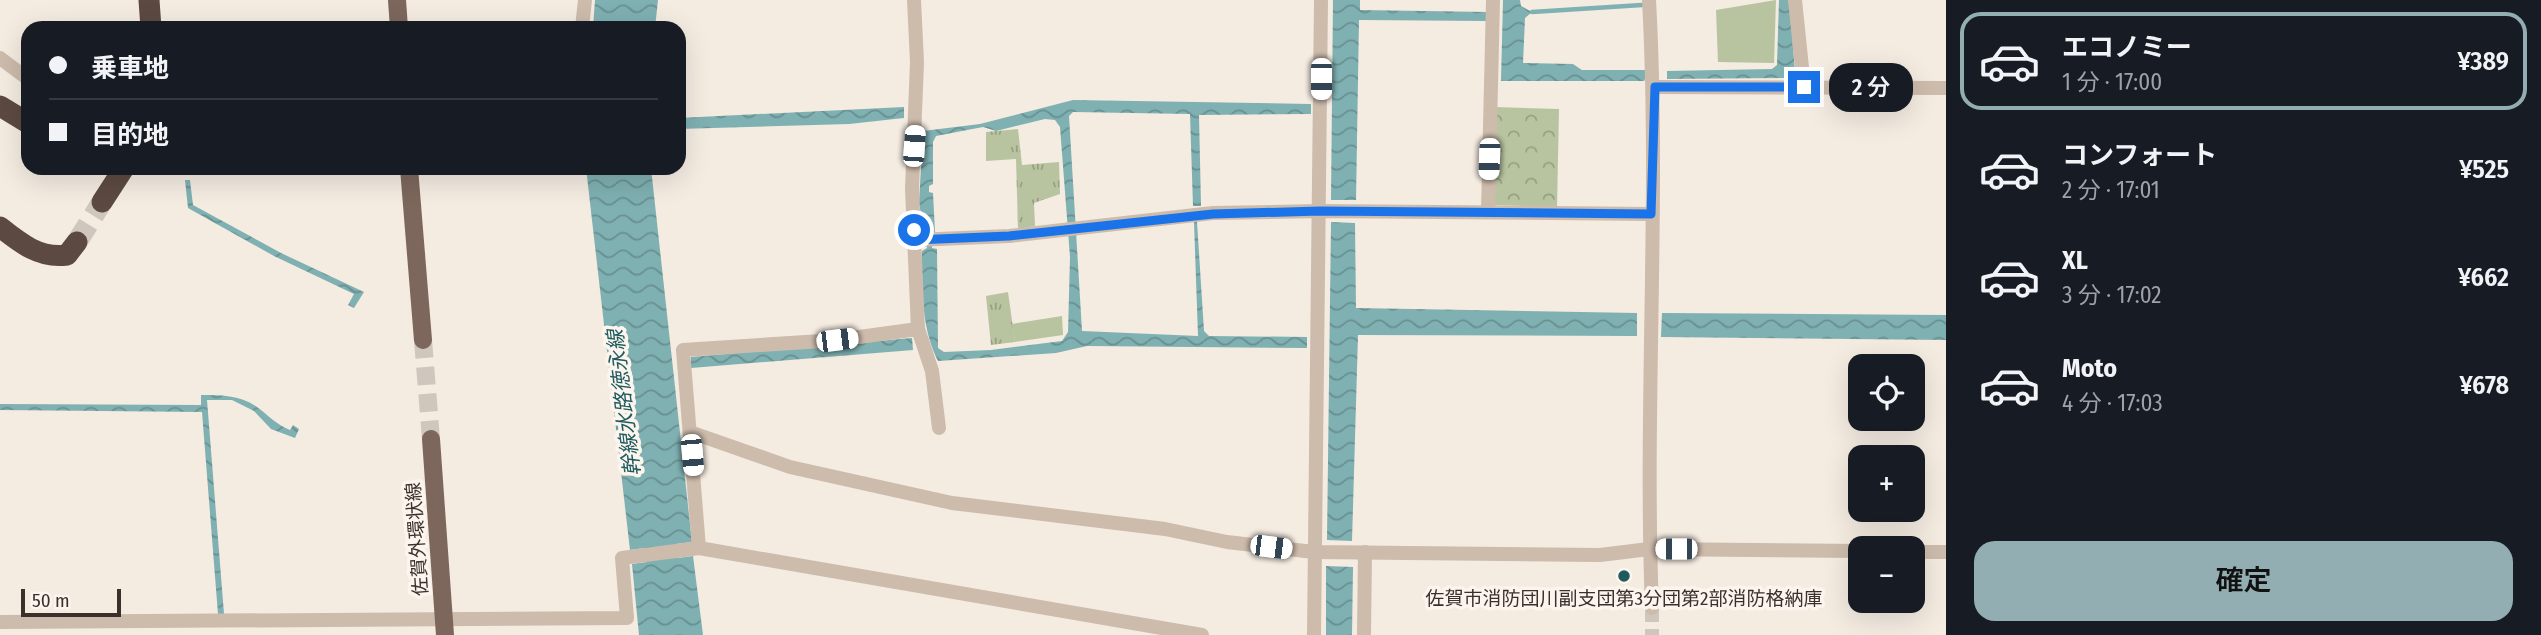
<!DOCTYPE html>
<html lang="ja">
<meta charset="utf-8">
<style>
:root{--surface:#171b24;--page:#242831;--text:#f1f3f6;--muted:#9ea1a6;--line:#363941;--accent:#92aeb2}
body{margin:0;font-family:"Fira Sans Condensed","Noto Sans JP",sans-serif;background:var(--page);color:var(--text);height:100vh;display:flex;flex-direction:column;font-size:26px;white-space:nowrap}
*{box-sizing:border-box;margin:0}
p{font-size:23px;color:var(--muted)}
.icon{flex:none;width:38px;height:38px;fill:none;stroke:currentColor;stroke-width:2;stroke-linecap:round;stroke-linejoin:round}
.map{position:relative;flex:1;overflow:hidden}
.side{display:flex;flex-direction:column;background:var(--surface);width:595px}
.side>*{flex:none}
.hud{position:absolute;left:21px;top:21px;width:665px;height:154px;border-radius:21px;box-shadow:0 7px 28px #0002;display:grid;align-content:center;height:154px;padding:0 28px;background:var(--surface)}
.tools{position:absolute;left:1848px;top:354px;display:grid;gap:14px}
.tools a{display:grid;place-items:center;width:77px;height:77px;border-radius:14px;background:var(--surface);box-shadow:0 7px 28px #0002;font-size:35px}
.scale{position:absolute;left:21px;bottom:18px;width:100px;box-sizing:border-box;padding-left:7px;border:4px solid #3b302b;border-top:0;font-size:19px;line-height:24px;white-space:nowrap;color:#3b302b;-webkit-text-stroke:5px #fbf5ee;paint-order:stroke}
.end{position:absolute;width:32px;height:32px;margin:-16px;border:9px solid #1a73e8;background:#fff;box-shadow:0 0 0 4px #fff}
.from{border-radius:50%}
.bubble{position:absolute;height:49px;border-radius:21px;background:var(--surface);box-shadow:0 7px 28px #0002;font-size:23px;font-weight:600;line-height:49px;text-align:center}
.car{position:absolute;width:21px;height:42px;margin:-21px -10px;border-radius:9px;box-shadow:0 0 5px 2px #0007;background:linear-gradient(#fff 24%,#345 0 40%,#fff 0 76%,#345 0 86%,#fff 0)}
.hud b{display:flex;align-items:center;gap:24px;height:66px;font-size:26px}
.hud b+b{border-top:2px solid var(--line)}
.hud i{width:18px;height:18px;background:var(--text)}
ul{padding:12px 0 0;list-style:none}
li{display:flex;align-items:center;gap:21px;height:98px;margin:0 14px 10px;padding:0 14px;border:4px solid transparent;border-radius:21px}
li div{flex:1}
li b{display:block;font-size:26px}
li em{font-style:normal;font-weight:600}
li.on{border-color:var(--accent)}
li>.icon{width:63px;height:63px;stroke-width:1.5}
.cta{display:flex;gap:14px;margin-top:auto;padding:14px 28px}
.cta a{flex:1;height:80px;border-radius:21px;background:var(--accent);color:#111;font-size:28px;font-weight:600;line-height:80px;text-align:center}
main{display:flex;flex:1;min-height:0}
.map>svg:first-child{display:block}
.grass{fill:url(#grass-tufts)}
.park{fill:url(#park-crowns)}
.garden{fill:#b8c4a0}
.water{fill:url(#water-waves);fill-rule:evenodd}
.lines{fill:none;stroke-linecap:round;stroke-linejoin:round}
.stream{stroke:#7fb0b2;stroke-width:4.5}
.minor-tunnel{stroke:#cfc6bd;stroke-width:14;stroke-dasharray:14 7;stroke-linecap:butt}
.primary-tunnel{stroke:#cfc6bd;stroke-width:18;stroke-dasharray:18 9;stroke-linecap:butt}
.motorway-tunnel{stroke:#cfc6bd;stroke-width:21;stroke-dasharray:21 10;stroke-linecap:butt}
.minor{stroke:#cdbbac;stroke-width:14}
.primary{stroke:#7d675c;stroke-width:18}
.motorway{stroke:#5c4a42;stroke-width:21}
.route{stroke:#1a73e8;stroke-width:9}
.poi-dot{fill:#1f5a5e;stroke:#fbf5ee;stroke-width:2.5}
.labels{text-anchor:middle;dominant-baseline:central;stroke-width:7;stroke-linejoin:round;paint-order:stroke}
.street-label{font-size:19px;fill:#3b302b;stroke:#fbf5ee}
.poi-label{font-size:19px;fill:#3b302b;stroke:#fbf5ee}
.water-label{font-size:21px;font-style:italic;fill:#1f5a5e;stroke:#fbf5ee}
</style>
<main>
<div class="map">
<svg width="1946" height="635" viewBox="0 0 1946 635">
<defs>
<pattern id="grass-tufts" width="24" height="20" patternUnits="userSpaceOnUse" patternTransform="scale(1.75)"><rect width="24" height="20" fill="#b8c4a0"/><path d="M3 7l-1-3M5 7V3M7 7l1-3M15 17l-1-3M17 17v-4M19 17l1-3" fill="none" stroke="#97a083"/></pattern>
<pattern id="park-crowns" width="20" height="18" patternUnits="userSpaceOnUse" patternTransform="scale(1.75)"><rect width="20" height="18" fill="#b8c4a0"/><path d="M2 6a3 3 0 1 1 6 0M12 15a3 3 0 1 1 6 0" fill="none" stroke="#97a083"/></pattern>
<pattern id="water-waves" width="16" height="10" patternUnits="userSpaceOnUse" patternTransform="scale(1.75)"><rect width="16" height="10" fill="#7fb0b2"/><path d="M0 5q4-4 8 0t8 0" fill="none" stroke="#699091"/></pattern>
</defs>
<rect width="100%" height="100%" fill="#f4ebe1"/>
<g class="grass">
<polygon points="1018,129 1022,165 1059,162 1060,194 1034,203 1035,226 1018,229 1016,159 986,161 986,132"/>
<polygon points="1008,292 1015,342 991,345 986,296"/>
</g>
<polygon class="park" points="1495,107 1559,109 1557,207 1493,205"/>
<g class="garden">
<polygon points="1776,0 1774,63 1718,62 1716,10"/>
<polygon points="1062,316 1063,335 1015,342 1012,324"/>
</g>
<g class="water">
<polygon points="595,0 658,0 655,28 593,28"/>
<polygon points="1333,0 1360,0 1360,10 1487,12 1487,21 1359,20 1356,200 1331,200"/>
<polygon points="1503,0 1520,0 1521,6 1532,12 1525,18 1523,63 1573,64 1582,70 1645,70 1647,75 1644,81 1501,81"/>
<polygon points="1779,0 1788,0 1790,9 1795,72 1792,78 1667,79 1667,71 1772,69 1777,65"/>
<path d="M1073 100 1311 104V114L1199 115 1201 206H1193L1190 114 1073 112 1069 116 1082 331 1198 336 1194 222H1197L1204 331 1209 336 1307 337V348L1087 346 1056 353 938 361C921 327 922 289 922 251L927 248 919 203 923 131 980 124ZM1045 119 1055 120 1060 127 1070 257 1068 332 1062 341 991 350 944 352 938 348 937 249 932 248V234L935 232 933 193 929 192V186L933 184V142L936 136 983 127 996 131Z"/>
<polygon points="904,107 904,118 849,124 679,129 679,118"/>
<polygon points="586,168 651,168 692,542 676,544 678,558 693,556 703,635 639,635 632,564 647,562 645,548 630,550"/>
<polygon points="185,180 190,180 193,205 281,253 364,292 354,308 348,305 354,294 274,256 188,208"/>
<polygon points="1331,222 1355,223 1356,308 1637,313 1637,336 1358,335 1352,541 1327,540"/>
<polygon points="1662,313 1946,315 1946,340 1661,337"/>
<polygon points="912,338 913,350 691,368 691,357"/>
<path d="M201 395C221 395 240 395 257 407 269 416 276 424 290 430L293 425 299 429 295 438 271 429 254 411 232 400H207L224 614H218L202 412 0 410V404L201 405Z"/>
<polygon points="1326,566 1353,567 1352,635 1326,635"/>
</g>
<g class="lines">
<polyline class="stream" points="1532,12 1642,5"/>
<polyline class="minor-tunnel" points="1652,608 1652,635"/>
<polyline class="primary-tunnel" points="423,340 431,439"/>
<polyline class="motorway-tunnel" points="77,242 102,202"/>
<g class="minor">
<polyline points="914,0 917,62 912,189 918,329"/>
<path d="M1649 0C1660 202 1644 406 1652 608"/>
<polyline points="1795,0 1804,87"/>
<polyline points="582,28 585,0"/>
<polyline points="0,58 28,79"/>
<polyline points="1655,87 1946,88"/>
<polyline points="1488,212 1493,0"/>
<polyline points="915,240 1009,236 1213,213 1320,211 1651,214"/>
<polyline points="690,432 790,467 952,503 1165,529 1227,542 1314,552 1600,555 1649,549 1860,551"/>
<polyline points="699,548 683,350 837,340 918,329 932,371 939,428"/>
<polyline points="1913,552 1946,552"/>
<polyline points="0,622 627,618 622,558 699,548 1202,635"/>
<polyline points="1314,635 1321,0"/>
<polyline points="1364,635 1365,552"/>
</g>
<g class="primary">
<polyline points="397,0 399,28"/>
<polyline points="409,168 423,340"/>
<polyline points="431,439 445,635"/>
</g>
<g class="motorway">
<polyline points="149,0 151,28"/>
<polyline points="0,106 28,123"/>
<polyline points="102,202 124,168"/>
<path d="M0 227C20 243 40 259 67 255L77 242"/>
</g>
</g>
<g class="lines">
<polyline class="route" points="914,230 915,240 1009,236 1213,214 1320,211 1651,214 1655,87 1804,87"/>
</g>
<circle class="poi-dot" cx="1624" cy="576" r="7"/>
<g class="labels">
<g class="street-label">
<text transform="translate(417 539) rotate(-94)">佐賀外環状線</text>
</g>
<g class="poi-label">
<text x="1624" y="598">佐賀市消防団川副支団第3分団第2部消防格納庫</text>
</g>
<g class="water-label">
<text transform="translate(624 403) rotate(-97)">幹線水路徳永線</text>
</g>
</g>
</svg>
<div class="tools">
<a><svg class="icon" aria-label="locate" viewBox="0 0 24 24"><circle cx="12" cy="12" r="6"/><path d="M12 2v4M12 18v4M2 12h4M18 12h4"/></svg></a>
<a>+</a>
<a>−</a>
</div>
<div class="scale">50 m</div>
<i class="end from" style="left:914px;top:230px"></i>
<i class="end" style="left:1804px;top:87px"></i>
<div class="bubble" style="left:1829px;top:63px;width:84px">2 分</div>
<i class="car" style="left:1321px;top:79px;rotate:180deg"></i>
<i class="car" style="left:914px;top:146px;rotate:4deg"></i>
<i class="car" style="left:1489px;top:159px;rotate:182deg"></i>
<i class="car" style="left:837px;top:340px;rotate:83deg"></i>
<i class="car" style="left:692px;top:455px;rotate:175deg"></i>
<i class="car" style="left:1271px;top:547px;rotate:97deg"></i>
<i class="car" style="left:1676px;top:549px;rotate:270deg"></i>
<div class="hud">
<b><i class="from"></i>乗車地</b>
<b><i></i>目的地</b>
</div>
</div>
<section class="side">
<ul>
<li class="on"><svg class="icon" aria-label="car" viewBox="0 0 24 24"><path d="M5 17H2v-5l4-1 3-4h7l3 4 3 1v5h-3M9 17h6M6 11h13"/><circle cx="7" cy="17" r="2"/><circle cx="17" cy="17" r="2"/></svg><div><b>エコノミー</b><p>1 分 · 17:00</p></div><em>¥389</em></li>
<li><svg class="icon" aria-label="car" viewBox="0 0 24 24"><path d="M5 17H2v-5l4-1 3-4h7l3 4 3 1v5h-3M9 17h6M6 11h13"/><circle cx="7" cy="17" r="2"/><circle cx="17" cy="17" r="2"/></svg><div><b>コンフォート</b><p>2 分 · 17:01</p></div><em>¥525</em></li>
<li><svg class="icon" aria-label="car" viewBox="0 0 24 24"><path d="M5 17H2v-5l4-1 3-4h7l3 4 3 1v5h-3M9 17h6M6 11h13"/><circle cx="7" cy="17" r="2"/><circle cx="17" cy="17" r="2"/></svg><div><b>XL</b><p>3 分 · 17:02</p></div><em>¥662</em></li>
<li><svg class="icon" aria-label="car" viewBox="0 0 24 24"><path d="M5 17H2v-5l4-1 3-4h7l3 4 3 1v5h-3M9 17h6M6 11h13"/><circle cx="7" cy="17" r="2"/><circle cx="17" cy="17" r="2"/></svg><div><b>Moto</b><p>4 分 · 17:03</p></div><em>¥678</em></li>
</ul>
<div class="cta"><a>確定</a></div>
</section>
</main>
